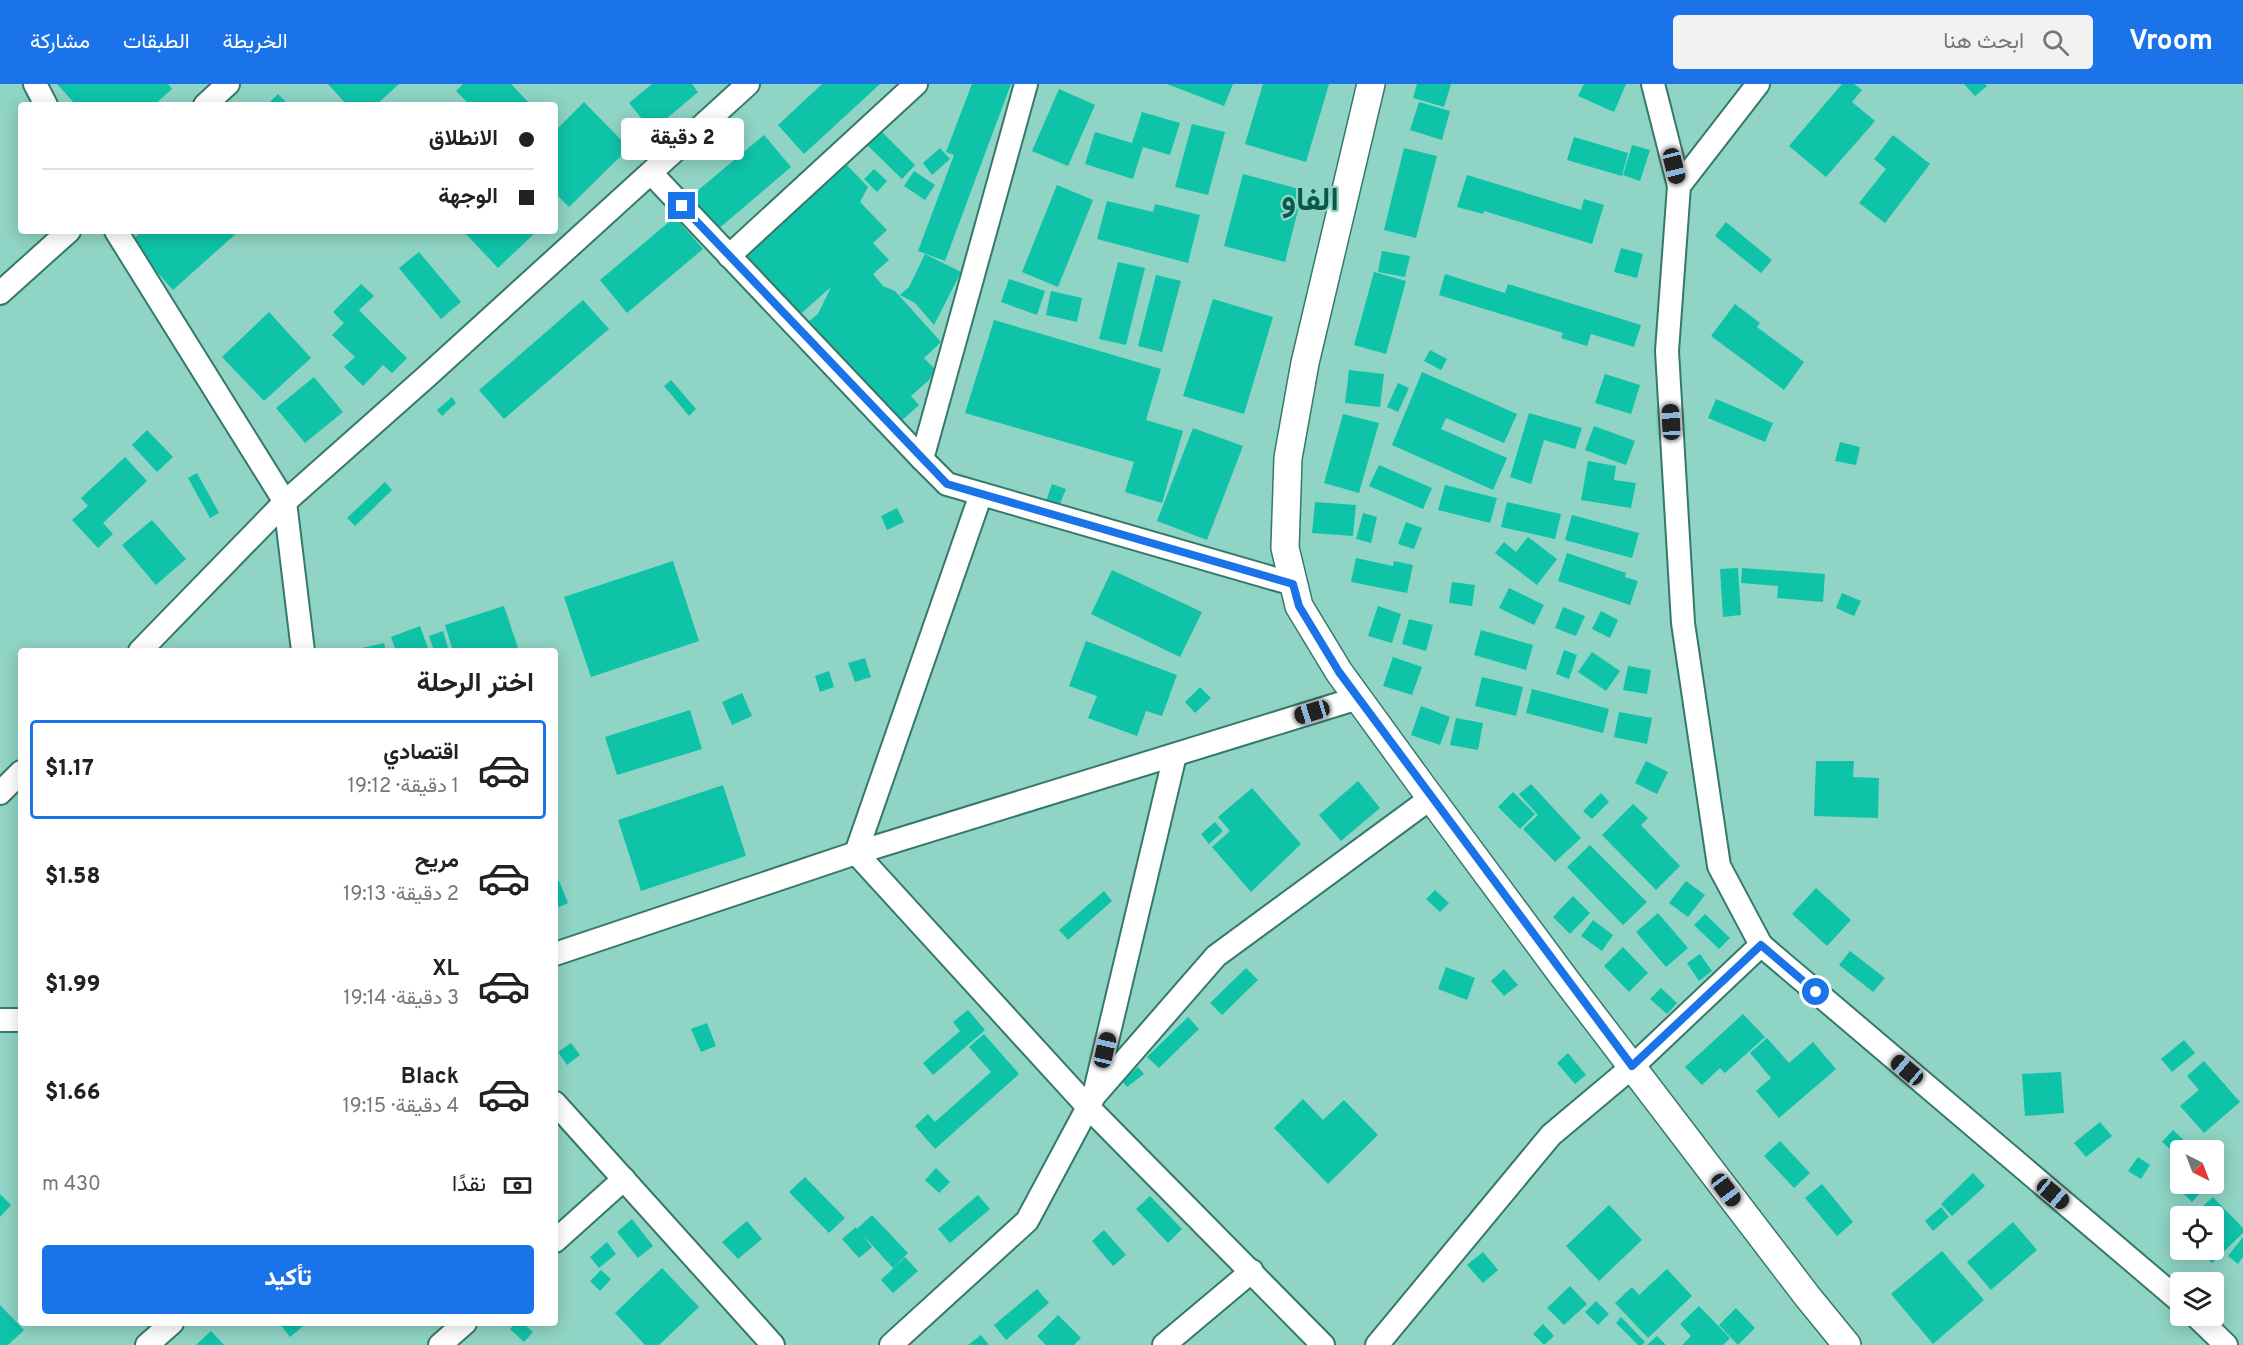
<!DOCTYPE html>
<html lang="ar">
<meta charset="utf-8">
<style>
:root{--surface:#fff;--page:#f2f2f2;--text:#222;--muted:#767676;--line:#e0e0e0;--accent:#1a73e8}
body{margin:0;font-family:Overpass,Vazirmatn,sans-serif;background:var(--page);color:var(--text);direction:rtl;height:100vh;display:flex;flex-direction:column;font-size:22px;white-space:nowrap}
*{box-sizing:border-box;margin:0}
p{font-size:20px;color:var(--muted)}
.icon{flex:none;width:33px;height:33px;fill:none;stroke:currentColor;stroke-width:2;stroke-linecap:round;stroke-linejoin:round}
.map{position:relative;flex:1;overflow:hidden;direction:ltr}
.side{position:absolute;left:18px;top:564px;width:540px;height:678px;display:flex;flex-direction:column;background:var(--surface);border-radius:6px;box-shadow:0 3px 15px #0003;direction:rtl}
.side>*{flex:none}
.top-card{position:absolute;left:18px;top:18px;width:540px;height:132px;border-radius:6px;box-shadow:0 3px 15px #0003;direction:rtl;display:grid;align-content:center;height:132px;padding:0 24px;background:var(--surface)}
.needle{width:39px;rotate:138deg}
.tools{position:absolute;left:2170px;top:1056px;display:grid;gap:12px}
.tools a{display:grid;place-items:center;width:54px;height:54px;border-radius:6px;background:var(--surface);box-shadow:0 3px 15px #0003;font-size:30px}
.end{position:absolute;width:27px;height:27px;margin:-14px;border:8px solid #1a73e8;background:#fff;box-shadow:0 0 0 3px #fff}
.from{border-radius:50%}
.bubble{position:absolute;height:42px;border-radius:6px;background:var(--surface);box-shadow:0 3px 15px #0003;font-size:20px;font-weight:800;line-height:42px;text-align:center;direction:rtl}
.car{position:absolute;width:18px;height:36px;margin:-18px -9px;border-radius:8px;box-shadow:0 0 4px 2px #0007;background:linear-gradient(#222 24%,#8ab4d8 0 40%,#222 0 76%,#8ab4d8 0 86%,#222 0)}
.top-card b{display:flex;align-items:center;gap:21px;height:57px;font-size:22px}
.top-card b+b{border-top:2px solid var(--line)}
.top-card i{width:15px;height:15px;background:var(--text)}
ul{padding:0;list-style:none}
li{display:flex;align-items:center;gap:18px;height:99px;margin:0 12px 9px;padding:0 12px;border:3px solid transparent;border-radius:6px}
li div{flex:1}
li b{display:block;font-size:22px}
li em{font-style:normal;font-weight:800}
li.active{border-color:var(--accent)}
li>.icon{width:54px;height:54px;stroke-width:1.5}
h2{padding:0 24px;font-size:27px;line-height:72px}
.pay{display:flex;align-items:center;gap:15px;height:66px;padding:0 24px;font-size:22px}
.pay p{margin-inline-start:auto}
.button{display:flex;gap:12px;margin-top:auto;padding:12px 24px}
.button a{flex:1;height:69px;border-radius:6px;background:var(--accent);color:#fff;font-size:24px;font-weight:800;line-height:69px;text-align:center}
header{display:flex;align-items:center;gap:36px;box-sizing:border-box;height:84px;padding:0 30px;background:var(--accent);color:#fff}
header strong{font-size:28px}
nav{display:flex;gap:33px;margin-inline-start:auto;font-size:21px}
.search{width:420px;height:54px;background:var(--page);display:flex;align-items:center;gap:15px;box-sizing:border-box;padding:0 21px;border-radius:6px;color:var(--muted);font-size:22px}
.map>svg:first-child{display:block}
.building{fill:#0fc3a8}
.lines{fill:none;stroke-linecap:round;stroke-linejoin:round}
.minor-casing{stroke:#34796b;stroke-width:26}
.tertiary-casing{stroke:#34796b;stroke-width:30}
.minor{stroke:#fff;stroke-width:22}
.tertiary{stroke:#fff;stroke-width:27}
.route{stroke:#1a73e8;stroke-width:8}
.labels{text-anchor:middle;dominant-baseline:central;stroke-width:4.5;stroke-linejoin:round;paint-order:stroke}
.town-label{font-size:32px;font-weight:bold;fill:#08584b;stroke:#8fd4c4}
</style>
<header>
<strong>Vroom</strong>
<div class="search"><svg class="icon" aria-label="search" viewBox="0 0 24 24"><circle cx="10" cy="10" r="6"/><path d="M15 15l6 6"/></svg>ابحث هنا</div>
<nav><a>الخريطة</a><a>الطبقات</a><a>مشاركة</a></nav>
</header>
<div class="map">
<svg width="2243" height="1261" viewBox="0 0 2243 1261">
<rect width="100%" height="100%" fill="#8fd4c4"/>
<g class="building">
<polygon points="57,0 168,0 172,5 154,21 76,21"/>
<polygon points="328,0 399,0 376,21 347,21"/>
<polygon points="463,0 511,0 531,21 470,21 456,7"/>
<polygon points="652,0 692,0 698,8 652,47 629,19"/>
<polygon points="822,0 880,0 804,70 778,41"/>
<polygon points="972,0 1011,0 945,177 918,167 954,71 946,68"/>
<polygon points="1167,0 1233,0 1224,22"/>
<polygon points="1263,0 1329,0 1306,78 1245,60"/>
<polygon points="1417,0 1451,0 1444,23 1413,14"/>
<polygon points="1584,0 1626,0 1614,28 1578,12"/>
<polygon points="1842,0 1854,0 1862,6 1852,18 1875,37 1826,93 1789,62"/>
<polygon points="1964,0 1985,0 1987,2 1975,12"/>
<polygon points="1059,5 1095,21 1068,82 1032,67"/>
<polygon points="278,10 289,21 267,21"/>
<polygon points="584,18 629,64 569,123 555,109 555,44 556,46"/>
<polygon points="1419,18 1450,27 1442,56 1410,46"/>
<polygon points="1142,28 1180,39 1170,71 1143,63 1133,95 1085,80 1095,48 1132,59"/>
<polygon points="1192,40 1225,48 1208,111 1175,103"/>
<polygon points="878,44 915,81 902,95 864,58"/>
<polygon points="764,51 791,83 717,146 690,113"/>
<polygon points="1893,51 1930,80 1885,139 1859,119 1886,85 1874,75"/>
<polygon points="1574,53 1628,69 1622,92 1567,76"/>
<polygon points="1632,61 1650,66 1640,97 1623,91"/>
<polygon points="940,64 950,75 932,91 923,79"/>
<polygon points="1404,64 1437,72 1416,154 1384,146"/>
<polygon points="841,75 868,103 860,118 887,146 873,159 889,176 873,190 883,202 895,207 941,258 924,274 935,285 929,296 911,312 919,321 899,339 807,239 818,230 831,203 796,234 738,170"/>
<polygon points="874,85 887,97 877,108 864,95"/>
<polygon points="914,87 935,101 925,116 904,102"/>
<polygon points="1243,90 1303,106 1285,178 1224,162"/>
<polygon points="1467,91 1581,126 1584,115 1604,121 1592,160 1484,127 1483,130 1457,123"/>
<polygon points="1057,101 1093,116 1058,203 1022,188"/>
<polygon points="1107,117 1153,128 1155,120 1200,131 1188,179 1097,155"/>
<polygon points="675,133 703,165 627,229 600,196"/>
<polygon points="1726,138 1772,176 1761,189 1715,152"/>
<polygon points="142,147 239,147 173,206 130,158"/>
<polygon points="463,147 537,147 498,184"/>
<polygon points="1621,164 1643,170 1637,194 1614,188"/>
<polygon points="1382,167 1410,172 1405,193 1378,188"/>
<polygon points="419,168 461,218 441,235 399,184"/>
<polygon points="925,170 961,188 934,241 915,219 900,211 909,203"/>
<polygon points="1118,178 1145,184 1126,261 1099,255"/>
<polygon points="1374,188 1406,197 1386,270 1354,261"/>
<polygon points="1445,190 1505,209 1508,200 1641,241 1634,263 1591,250 1587,262 1561,254 1563,249 1439,211"/>
<polygon points="1156,191 1181,197 1162,268 1138,262"/>
<polygon points="1009,195 1045,207 1037,231 1001,218"/>
<polygon points="361,200 374,212 359,226 407,274 392,289 383,281 363,302 344,283 355,273 332,251 344,239 333,228"/>
<polygon points="1051,207 1082,214 1077,238 1046,231"/>
<polygon points="1213,215 1273,233 1244,330 1183,312"/>
<polygon points="583,216 609,245 504,335 479,306"/>
<polygon points="1735,220 1760,239 1757,243 1804,278 1784,306 1711,252"/>
<polygon points="269,228 311,274 264,317 222,273"/>
<polygon points="994,236 1161,285 1146,336 1183,347 1162,419 1125,408 1134,378 965,329"/>
<polygon points="1430,266 1447,275 1441,286 1424,277"/>
<polygon points="1349,286 1384,290 1380,323 1345,319"/>
<polygon points="1422,288 1517,330 1504,359 1446,334 1441,345 1507,374 1493,406 1392,361"/>
<polygon points="1605,290 1640,301 1631,330 1595,319"/>
<polygon points="314,293 343,328 305,359 276,324"/>
<polygon points="671,296 696,325 689,332 664,302"/>
<polygon points="1398,299 1409,304 1398,328 1387,323"/>
<polygon points="452,313 456,319 442,332 437,326"/>
<polygon points="1716,315 1773,339 1765,358 1708,334"/>
<polygon points="1529,329 1582,344 1575,365 1544,356 1531,400 1510,393"/>
<polygon points="1343,330 1379,339 1359,409 1324,399"/>
<polygon points="1594,342 1635,357 1626,381 1585,366"/>
<polygon points="1193,344 1243,362 1207,456 1157,437"/>
<polygon points="147,346 173,373 157,388 132,361"/>
<polygon points="1840,358 1860,363 1856,381 1835,377"/>
<polygon points="125,373 147,397 103,439 113,450 98,464 72,436 88,422 81,414"/>
<polygon points="1588,377 1616,382 1614,396 1636,399 1631,424 1581,416"/>
<polygon points="1379,381 1432,404 1423,425 1369,402"/>
<polygon points="197,389 219,429 210,434 188,394"/>
<polygon points="385,398 392,406 355,442 347,434"/>
<polygon points="1052,400 1066,405 1059,422 1046,417"/>
<polygon points="1445,401 1497,414 1490,439 1438,426"/>
<polygon points="1315,418 1356,421 1353,452 1312,449"/>
<polygon points="1507,418 1561,430 1555,455 1501,443"/>
<polygon points="897,424 904,438 887,446 881,432"/>
<polygon points="1363,429 1377,433 1371,459 1356,455"/>
<polygon points="1572,431 1639,449 1632,474 1565,456"/>
<polygon points="152,436 186,475 156,501 122,461"/>
<polygon points="1406,438 1422,444 1414,465 1398,460"/>
<polygon points="1528,453 1557,475 1537,501 1495,469 1504,458 1516,468"/>
<polygon points="1567,469 1626,489 1625,493 1638,497 1630,521 1558,497"/>
<polygon points="1356,474 1393,482 1394,477 1413,481 1407,509 1351,498"/>
<polygon points="673,477 699,557 591,593 564,513"/>
<polygon points="1738,484 1741,531 1723,533 1720,485"/>
<polygon points="1742,484 1825,490 1823,518 1777,514 1778,502 1741,499"/>
<polygon points="1112,486 1202,528 1180,573 1091,530"/>
<polygon points="1452,498 1475,501 1472,522 1449,519"/>
<polygon points="1509,504 1544,521 1534,541 1499,524"/>
<polygon points="1842,509 1861,517 1854,532 1836,524"/>
<polygon points="504,522 519,567 453,567 445,541"/>
<polygon points="1378,522 1401,530 1392,559 1368,552"/>
<polygon points="1563,523 1585,532 1576,552 1555,544"/>
<polygon points="1601,527 1618,536 1610,554 1592,545"/>
<polygon points="1409,535 1433,541 1426,567 1402,560"/>
<polygon points="420,542 429,567 396,567 391,553"/>
<polygon points="1481,546 1533,561 1526,586 1474,571"/>
<polygon points="443,547 449,567 434,567 429,552"/>
<polygon points="1086,557 1177,591 1162,632 1146,627 1137,652 1088,634 1097,612 1069,602"/>
<polygon points="384,559 386,567 359,567 358,565"/>
<polygon points="1564,566 1577,571 1569,595 1556,590"/>
<polygon points="1592,568 1620,587 1606,607 1578,588"/>
<polygon points="1393,573 1422,583 1412,611 1383,602"/>
<polygon points="865,574 871,593 855,598 848,579"/>
<polygon points="1628,582 1651,586 1647,610 1623,606"/>
<polygon points="829,587 834,603 820,608 815,592"/>
<polygon points="1482,593 1523,603 1516,632 1475,622"/>
<polygon points="1200,603 1211,614 1195,629 1185,618"/>
<polygon points="1532,605 1609,625 1603,649 1526,629"/>
<polygon points="742,609 752,632 732,641 722,618"/>
<polygon points="1421,622 1450,633 1440,661 1411,651"/>
<polygon points="690,626 702,665 617,691 605,653"/>
<polygon points="1619,628 1652,634 1647,660 1614,653"/>
<polygon points="1456,634 1483,639 1478,666 1450,661"/>
<polygon points="1646,677 1668,688 1657,710 1635,699"/>
<polygon points="1816,677 1854,677 1853,693 1879,694 1878,734 1814,732"/>
<polygon points="1358,697 1380,724 1341,757 1319,731"/>
<polygon points="1531,700 1581,754 1555,778 1523,745 1538,731 1519,710"/>
<polygon points="723,701 746,772 641,807 618,736"/>
<polygon points="1252,704 1301,760 1251,808 1212,763 1230,747 1218,733"/>
<polygon points="1513,708 1535,730 1520,745 1498,723"/>
<polygon points="1601,709 1609,718 1592,735 1583,727"/>
<polygon points="1633,720 1648,734 1641,741 1680,782 1656,806 1602,751"/>
<polygon points="1215,738 1223,747 1209,760 1201,750"/>
<polygon points="1590,761 1647,818 1623,841 1567,783"/>
<polygon points="559,797 568,819 555,825 555,799"/>
<polygon points="1686,797 1705,811 1688,833 1669,819"/>
<polygon points="1816,804 1851,836 1827,862 1792,830"/>
<polygon points="1435,806 1449,819 1440,828 1426,815"/>
<polygon points="1104,807 1112,817 1068,856 1059,846"/>
<polygon points="1573,812 1590,829 1570,850 1553,833"/>
<polygon points="1658,829 1688,864 1666,883 1636,848"/>
<polygon points="1705,830 1730,854 1719,865 1694,841"/>
<polygon points="1593,836 1613,851 1602,867 1581,852"/>
<polygon points="1623,863 1648,889 1629,908 1604,882"/>
<polygon points="1850,867 1885,894 1873,908 1839,881"/>
<polygon points="1700,870 1712,887 1699,897 1687,879"/>
<polygon points="1446,883 1475,894 1467,916 1438,905"/>
<polygon points="1246,884 1258,896 1222,931 1210,919"/>
<polygon points="1504,885 1518,901 1504,912 1491,897"/>
<polygon points="1661,904 1677,919 1667,930 1650,915"/>
<polygon points="968,926 985,946 933,991 923,979 960,947 953,938"/>
<polygon points="1743,930 1765,953 1725,989 1720,984 1702,1001 1685,983"/>
<polygon points="1188,933 1199,945 1159,984 1147,973"/>
<polygon points="707,939 716,962 701,968 691,945"/>
<polygon points="984,950 1019,990 935,1065 915,1042 928,1030 935,1038 991,988 969,963"/>
<polygon points="1767,954 1789,979 1813,958 1836,985 1779,1034 1756,1007 1771,994 1750,969"/>
<polygon points="2184,956 2195,969 2172,988 2161,975"/>
<polygon points="571,959 580,971 567,981 558,968"/>
<polygon points="1568,969 1586,991 1575,1000 1557,979"/>
<polygon points="2204,977 2240,1018 2204,1049 2180,1022 2199,1006 2187,992"/>
<polygon points="1138,983 1144,990 1127,1003 1122,997"/>
<polygon points="2061,988 2064,1029 2025,1032 2022,990"/>
<polygon points="1303,1015 1323,1036 1344,1016 1378,1051 1328,1100 1274,1044"/>
<polygon points="2100,1038 2112,1052 2086,1073 2074,1059"/>
<polygon points="2173,1046 2189,1061 2181,1066 2178,1072 2162,1058"/>
<polygon points="1780,1057 1810,1089 1794,1104 1764,1072"/>
<polygon points="2138,1073 2150,1081 2141,1095 2128,1087"/>
<polygon points="936,1084 950,1098 939,1109 925,1096"/>
<polygon points="1973,1089 1985,1102 1952,1132 1941,1120"/>
<polygon points="2181,1090 2181,1100 2196,1100 2203,1106 2192,1118 2172,1099"/>
<polygon points="805,1093 845,1134 829,1149 789,1108"/>
<polygon points="1822,1100 1853,1138 1837,1152 1805,1114"/>
<polygon points="0,1110 11,1121 0,1133"/>
<polygon points="978,1111 990,1125 950,1159 938,1145"/>
<polygon points="1150,1112 1182,1145 1168,1159 1136,1125"/>
<polygon points="2213,1113 2243,1144 2243,1149 2212,1179 2198,1166 2214,1166 2214,1132 2186,1132 2197,1122 2200,1125"/>
<polygon points="1609,1121 1642,1156 1599,1197 1566,1162"/>
<polygon points="1941,1123 1949,1133 1933,1147 1925,1137"/>
<polygon points="872,1131 908,1169 893,1184 861,1149 872,1163 859,1174 842,1155 856,1143 857,1145"/>
<polygon points="632,1135 653,1162 638,1174 617,1148"/>
<polygon points="747,1137 762,1155 738,1175 722,1158"/>
<polygon points="2013,1138 2037,1166 1991,1206 1967,1178"/>
<polygon points="1104,1146 1126,1171 1113,1182 1092,1157"/>
<polygon points="2243,1153 2243,1173 2238,1180 2228,1172"/>
<polygon points="607,1158 616,1170 599,1184 590,1173"/>
<polygon points="1942,1167 1984,1216 1933,1260 1891,1210"/>
<polygon points="1483,1168 1498,1186 1483,1199 1467,1181"/>
<polygon points="905,1173 918,1187 893,1209 881,1196"/>
<polygon points="662,1184 699,1223 659,1261 645,1261 615,1229"/>
<polygon points="1667,1185 1692,1212 1648,1254 1615,1219 1632,1203 1639,1211"/>
<polygon points="601,1186 611,1195 600,1207 590,1197"/>
<polygon points="1570,1202 1587,1220 1564,1241 1547,1224"/>
<polygon points="1037,1205 1049,1219 1006,1256 994,1241"/>
<polygon points="1596,1217 1609,1230 1598,1241 1585,1228"/>
<polygon points="0,1221 24,1246 8,1261 0,1261"/>
<polygon points="1699,1222 1730,1254 1723,1261 1682,1261 1691,1252 1680,1240"/>
<polygon points="1736,1224 1755,1244 1738,1261 1719,1241"/>
<polygon points="1058,1231 1081,1254 1074,1261 1046,1261 1037,1252"/>
<polygon points="1621,1233 1645,1258 1642,1261 1638,1261 1616,1239"/>
<polygon points="279,1239 307,1239 290,1253"/>
<polygon points="515,1239 523,1239 533,1248 524,1258 510,1245"/>
<polygon points="1543,1240 1554,1252 1544,1261 1533,1250"/>
<polygon points="211,1247 224,1261 196,1261"/>
<polygon points="981,1251 989,1261 968,1261"/>
<polygon points="1657,1252 1666,1261 1647,1261"/>
</g>
<g class="lines">
<g class="minor-casing">
<g id="minor">
<polyline points="35,0 46,21"/>
<polyline points="1026,0 922,375 947,400 1293,500"/>
<polyline points="1653,0 1679,102"/>
<polyline points="205,21 228,0"/>
<polyline points="651,89 922,375"/>
<polyline points="116,147 285,418 303,567"/>
<polyline points="729,172 916,0"/>
<polyline points="0,209 69,147"/>
<polyline points="981,410 856,769 1088,1023 1323,1261"/>
<polyline points="140,567 285,418 426,293 748,0"/>
<polyline points="0,709 21,688"/>
<polyline points="1761,861 2181,1218"/>
<polyline points="555,870 856,769 1358,614"/>
<polyline points="0,936 21,936"/>
<polyline points="1095,1007 1175,671"/>
<polyline points="555,1019 773,1261"/>
<polyline points="555,1157 624,1095"/>
<polyline points="2196,1232 2226,1261"/>
<polyline points="147,1261 172,1239"/>
<polyline points="440,1261 465,1239"/>
<polyline points="891,1261 1027,1137 1094,1012 1216,872 1431,714"/>
<polyline points="1164,1261 1252,1187"/>
<polyline points="1377,1261 1551,1051 1632,983 1761,861 1719,782 1683,539 1667,267 1679,102 1758,0"/>
</g>
</g>
<g class="tertiary-casing">
<polyline id="tertiary" points="1371,0 1305,279 1288,374 1285,464 1299,522 1339,588 1422,702 1565,895 1807,1212 1847,1261"/>
</g>
<use href="#minor" class="minor"/>
<use href="#tertiary" class="tertiary"/>
</g>
<g class="lines">
<polyline class="route" points="682,122 947,400 1293,500 1299,522 1339,588 1632,982 1761,861 1816,908"/>
</g>
<g class="labels">
<g class="town-label">
<text x="1310" y="118">الفاو</text>
</g>
</g>
</svg>
<div class="tools">
<a><svg class="needle" viewBox="-14 -14 28 28"><path d="M0-13l5 13h-10z" fill="#e53935"/><path d="M0 13l5-13h-10z" fill="#767676"/></svg></a>
<a><svg class="icon" aria-label="locate" viewBox="0 0 24 24"><circle cx="12" cy="12" r="6"/><path d="M12 2v4M12 18v4M2 12h4M18 12h4"/></svg></a>
<a><svg class="icon" aria-label="layers" viewBox="0 0 24 24"><path d="M12 4l9 5-9 5-9-5zM3 14l9 5 9-5"/></svg></a>
</div>
<i class="end from" style="left:1816px;top:908px"></i>
<i class="end" style="left:682px;top:122px"></i>
<div class="bubble" style="left:621px;top:34px;width:123px">2 دقيقة</div>
<i class="car" style="left:1674px;top:82px;rotate:166deg"></i>
<i class="car" style="left:1671px;top:338px;rotate:357deg"></i>
<i class="car" style="left:1312px;top:628px;rotate:253deg"></i>
<i class="car" style="left:1105px;top:966px;rotate:13deg"></i>
<i class="car" style="left:1907px;top:986px;rotate:310deg"></i>
<i class="car" style="left:1726px;top:1106px;rotate:143deg"></i>
<i class="car" style="left:2053px;top:1110px;rotate:130deg"></i>
<div class="top-card">
<b><i class="from"></i>الانطلاق</b>
<b><i></i>الوجهة</b>
</div>
<section class="side">
<h2>اختر الرحلة</h2>
<ul>
<li class="active"><svg class="icon" aria-label="car" viewBox="0 0 24 24"><path d="M5 17H2v-5l4-1 3-4h7l3 4 3 1v5h-3M9 17h6M6 11h13"/><circle cx="7" cy="17" r="2"/><circle cx="17" cy="17" r="2"/></svg><div><b>اقتصادي</b><p>1 دقيقة · 19:12</p></div><em>$1.17</em></li>
<li><svg class="icon" aria-label="car" viewBox="0 0 24 24"><path d="M5 17H2v-5l4-1 3-4h7l3 4 3 1v5h-3M9 17h6M6 11h13"/><circle cx="7" cy="17" r="2"/><circle cx="17" cy="17" r="2"/></svg><div><b>مريح</b><p>2 دقيقة · 19:13</p></div><em>$1.58</em></li>
<li><svg class="icon" aria-label="car" viewBox="0 0 24 24"><path d="M5 17H2v-5l4-1 3-4h7l3 4 3 1v5h-3M9 17h6M6 11h13"/><circle cx="7" cy="17" r="2"/><circle cx="17" cy="17" r="2"/></svg><div><b>XL</b><p>3 دقيقة · 19:14</p></div><em>$1.99</em></li>
<li><svg class="icon" aria-label="car" viewBox="0 0 24 24"><path d="M5 17H2v-5l4-1 3-4h7l3 4 3 1v5h-3M9 17h6M6 11h13"/><circle cx="7" cy="17" r="2"/><circle cx="17" cy="17" r="2"/></svg><div><b>Black</b><p>4 دقيقة · 19:15</p></div><em>$1.66</em></li>
</ul>
<div class="pay"><svg class="icon" aria-label="cash" viewBox="0 0 24 24"><path d="M3 7h18v10H3z"/><circle cx="12" cy="12" r="2"/></svg>نقدًا<p>430 m</p></div>
<div class="button"><a>تأكيد</a></div>
</section>
</div>
